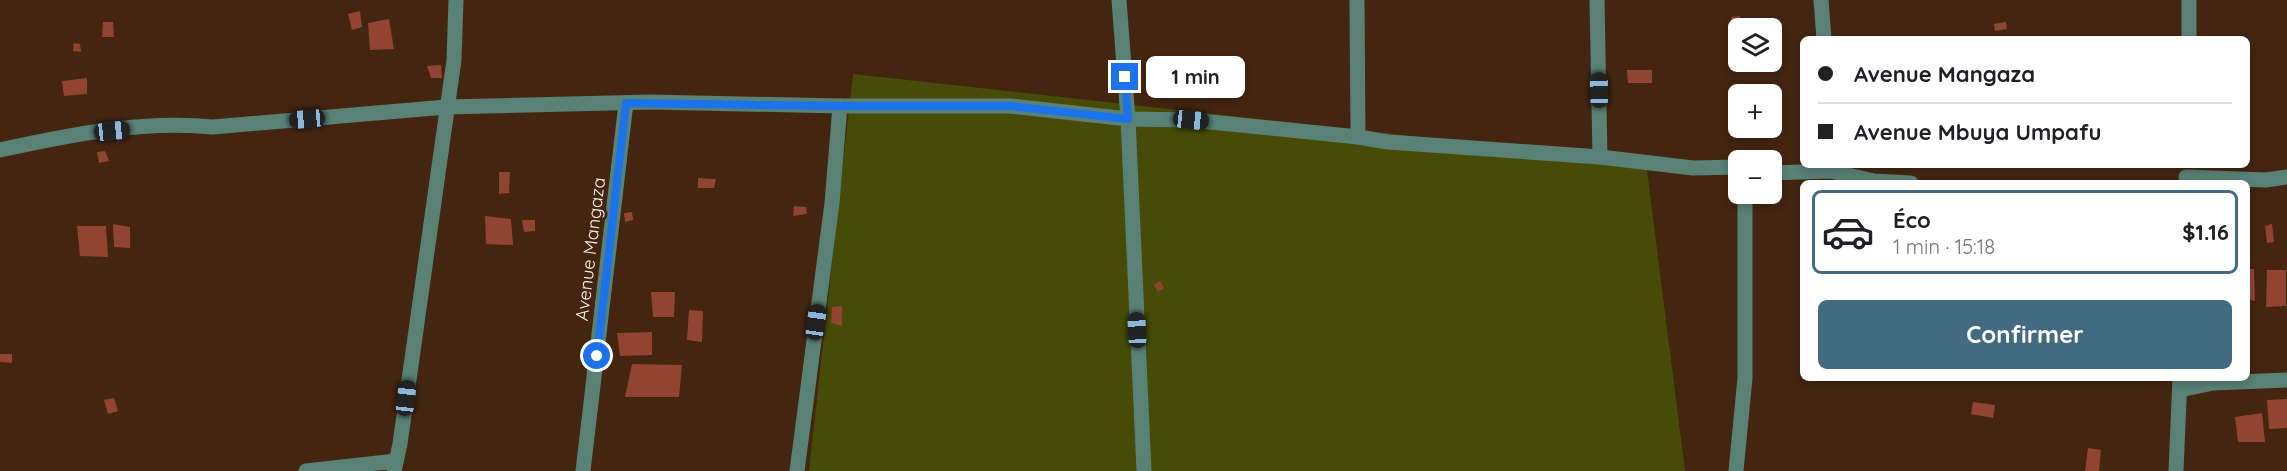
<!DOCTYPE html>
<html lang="fr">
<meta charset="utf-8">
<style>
:root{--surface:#fff;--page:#f6f6f6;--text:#202124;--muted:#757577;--line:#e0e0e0;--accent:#426a81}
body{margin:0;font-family:Quicksand,sans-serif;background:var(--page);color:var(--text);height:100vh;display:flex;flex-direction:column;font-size:22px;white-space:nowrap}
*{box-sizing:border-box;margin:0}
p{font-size:20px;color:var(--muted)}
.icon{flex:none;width:33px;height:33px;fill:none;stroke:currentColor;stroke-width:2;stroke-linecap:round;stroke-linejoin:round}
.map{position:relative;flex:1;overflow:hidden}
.panel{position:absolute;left:1800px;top:180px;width:450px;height:201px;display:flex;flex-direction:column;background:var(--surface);border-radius:9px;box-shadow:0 3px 9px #0003}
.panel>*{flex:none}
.top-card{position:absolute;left:1800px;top:36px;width:450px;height:132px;border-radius:9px;box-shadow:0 3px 9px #0003;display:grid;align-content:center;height:132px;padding:0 18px;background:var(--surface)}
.tools{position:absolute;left:1728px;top:18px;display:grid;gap:12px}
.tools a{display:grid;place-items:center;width:54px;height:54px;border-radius:9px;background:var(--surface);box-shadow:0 3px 9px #0003;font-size:30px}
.end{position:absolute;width:27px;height:27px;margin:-14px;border:8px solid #1a73e8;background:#fff;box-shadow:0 0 0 3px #fff}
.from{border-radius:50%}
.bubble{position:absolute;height:42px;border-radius:9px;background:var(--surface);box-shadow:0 3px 9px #0003;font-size:20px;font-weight:700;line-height:42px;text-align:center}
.car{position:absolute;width:18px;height:36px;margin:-18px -9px;border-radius:8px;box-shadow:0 0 4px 2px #0007;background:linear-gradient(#222 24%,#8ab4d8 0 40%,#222 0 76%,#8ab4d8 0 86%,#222 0)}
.top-card b{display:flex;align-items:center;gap:21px;height:57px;font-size:22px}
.top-card b+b{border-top:2px solid var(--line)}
.top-card i{width:15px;height:15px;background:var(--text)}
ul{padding:10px 0 0;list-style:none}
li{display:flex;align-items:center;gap:18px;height:84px;margin:0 12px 9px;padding:0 6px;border:3px solid var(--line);border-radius:9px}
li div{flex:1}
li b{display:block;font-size:22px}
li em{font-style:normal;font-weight:700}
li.on{border-color:var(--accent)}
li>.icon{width:54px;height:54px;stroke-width:1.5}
.primary-button{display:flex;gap:12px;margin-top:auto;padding:12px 18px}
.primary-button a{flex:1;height:69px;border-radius:9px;background:var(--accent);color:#fff;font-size:24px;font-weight:700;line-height:69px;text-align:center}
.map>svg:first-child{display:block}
.green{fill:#464c07}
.building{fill:#914432}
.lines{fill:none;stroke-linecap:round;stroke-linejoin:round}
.minor{stroke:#598176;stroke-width:15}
.route{stroke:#1a73e8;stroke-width:8}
.labels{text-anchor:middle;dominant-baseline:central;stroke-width:6;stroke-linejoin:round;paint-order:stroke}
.street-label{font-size:18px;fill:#fef2ea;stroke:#432510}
</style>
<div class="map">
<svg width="2287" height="471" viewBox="0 0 2287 471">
<rect width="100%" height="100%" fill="#432510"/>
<polygon class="green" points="853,74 1646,162 1685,471 809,471"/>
<g class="building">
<polygon points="360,11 362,27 352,30 348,14"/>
<polygon points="1740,16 1741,28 1738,28 1738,32 1733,32 1731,17"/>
<polygon points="389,19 394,49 370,50 368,23"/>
<polygon points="103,22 113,22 114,37 102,37"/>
<polygon points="2006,22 2007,29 1995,31 1994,24"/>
<polygon points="74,43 80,44 81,52 73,51"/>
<polygon points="441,65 442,78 431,78 427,66"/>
<polygon points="1627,70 1652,70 1652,83 1628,83"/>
<polygon points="87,78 87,94 64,96 62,81"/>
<polygon points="105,151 109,161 99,163 97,152"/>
<polygon points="499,172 510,172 509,193 499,194"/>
<polygon points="698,178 716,179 714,188 698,188"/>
<polygon points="794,206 806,207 807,214 793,216"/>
<polygon points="632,212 633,220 625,222 624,213"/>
<polygon points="485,216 511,219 513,245 486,244"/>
<polygon points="522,220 535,220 535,231 524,232"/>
<polygon points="113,224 130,227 130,248 114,247"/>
<polygon points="2272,224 2274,242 2267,243 2265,226"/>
<polygon points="77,226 106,226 108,257 80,256"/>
<polygon points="2247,269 2254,269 2255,301 2247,299"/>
<polygon points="2267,270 2286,270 2286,306 2266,307"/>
<polygon points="1160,281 1164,288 1158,292 1154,285"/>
<polygon points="651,292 675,292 674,317 653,317"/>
<polygon points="842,306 842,326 831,323 832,307"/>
<polygon points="689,310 703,311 702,342 687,340"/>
<polygon points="652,332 652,355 620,356 617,333"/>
<polygon points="0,354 12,354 12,363 0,362"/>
<polygon points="632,364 682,365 679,397 625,397"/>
<polygon points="114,398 118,411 108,414 104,400"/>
<polygon points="2287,399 2287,428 2269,429 2267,400"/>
<polygon points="1973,402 1995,405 1993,418 1971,414"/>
<polygon points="2262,413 2265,442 2238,442 2235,417"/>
<polygon points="2088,448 2101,450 2099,471 2085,471"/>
</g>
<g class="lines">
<g class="minor">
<polyline points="1119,0 1128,119 1144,471"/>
<polyline points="1357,0 1358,137"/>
<polyline points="1597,0 1600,157"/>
<polyline points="1821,0 1824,39"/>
<polyline points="2189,0 2189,39"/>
<path d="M0 150C69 135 142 120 213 127L446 107 651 102 840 106H1010L1128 119 1191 120 1358 137 1388 142 1600 157 1693 168 1738 167"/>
<polyline points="1772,173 1831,171 1874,181 1911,183"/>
<polyline points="2186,177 2266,180 2287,177"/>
<polyline points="2180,390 2213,383 2287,380"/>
<polyline points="306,471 396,461"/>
<polyline points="394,471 400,444 454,60 456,0"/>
<polyline points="583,471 626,103"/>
<polyline points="797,471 832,203 840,106"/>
<polyline points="1736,471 1745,378 1745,194"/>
<polyline points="2176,471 2180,378"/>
</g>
</g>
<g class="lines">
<polyline class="route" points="597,356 626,103 840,106 1010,106 1128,119 1125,77"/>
</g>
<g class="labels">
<g class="street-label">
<text transform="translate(590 249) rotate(-83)">Avenue Mangaza</text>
</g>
</g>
</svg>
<div class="tools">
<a><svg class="icon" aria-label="layers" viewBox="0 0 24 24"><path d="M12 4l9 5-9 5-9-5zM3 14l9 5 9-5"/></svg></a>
<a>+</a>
<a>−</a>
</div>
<i class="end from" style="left:597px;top:356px"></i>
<i class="end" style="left:1125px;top:77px"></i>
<div class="bubble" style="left:1146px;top:56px;width:99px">1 min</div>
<i class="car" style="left:1599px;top:90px;rotate:359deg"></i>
<i class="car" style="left:307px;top:119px;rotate:265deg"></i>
<i class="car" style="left:1191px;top:120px;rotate:96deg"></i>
<i class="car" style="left:112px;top:131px;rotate:84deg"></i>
<i class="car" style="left:816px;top:322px;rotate:8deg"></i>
<i class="car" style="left:1137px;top:330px;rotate:357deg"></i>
<i class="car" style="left:406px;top:398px;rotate:7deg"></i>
<div class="top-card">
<b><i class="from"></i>Avenue Mangaza</b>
<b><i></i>Avenue Mbuya Umpafu</b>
</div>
<section class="panel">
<ul>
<li class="on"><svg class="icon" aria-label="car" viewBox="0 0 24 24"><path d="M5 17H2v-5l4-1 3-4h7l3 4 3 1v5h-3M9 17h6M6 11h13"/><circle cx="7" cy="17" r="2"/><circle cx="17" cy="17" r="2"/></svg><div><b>Éco</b><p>1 min · 15:18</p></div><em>$1.16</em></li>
</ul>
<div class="primary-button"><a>Confirmer</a></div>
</section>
</div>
